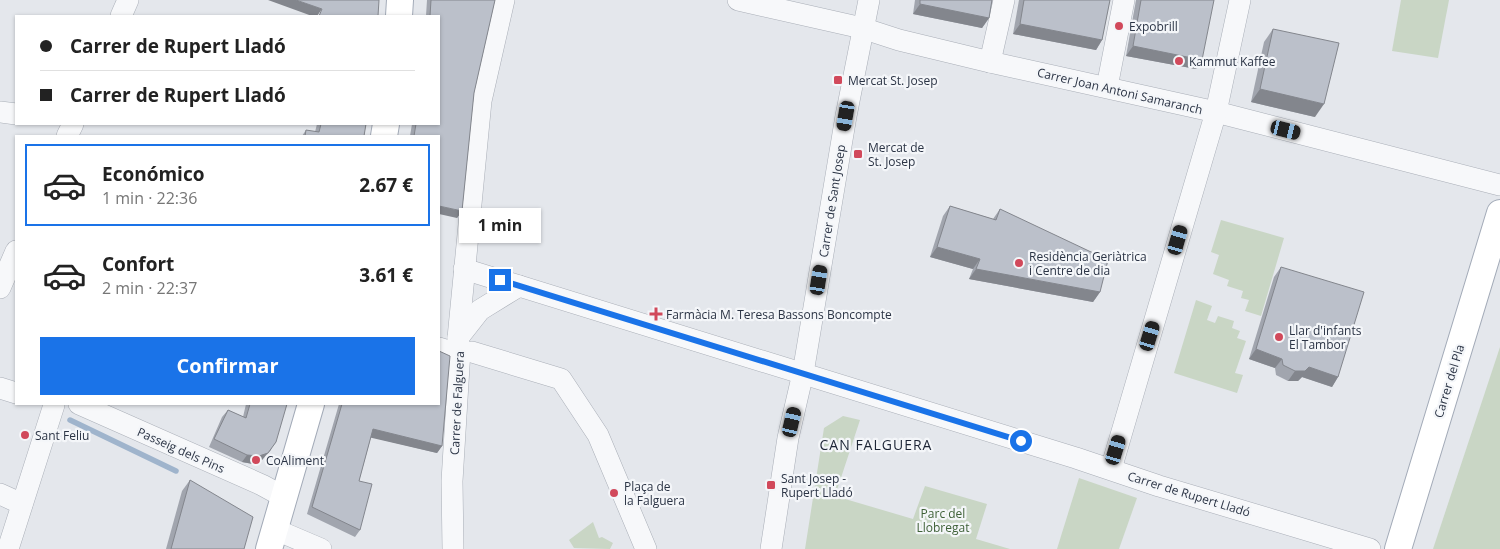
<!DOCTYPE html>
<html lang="es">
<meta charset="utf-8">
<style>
:root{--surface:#fff;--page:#f6f6f6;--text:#222;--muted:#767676;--line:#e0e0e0;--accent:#1a73e8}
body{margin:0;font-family:"Open Sans",sans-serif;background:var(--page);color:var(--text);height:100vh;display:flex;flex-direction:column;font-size:19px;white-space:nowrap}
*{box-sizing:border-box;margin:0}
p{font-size:16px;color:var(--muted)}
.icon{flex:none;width:28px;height:28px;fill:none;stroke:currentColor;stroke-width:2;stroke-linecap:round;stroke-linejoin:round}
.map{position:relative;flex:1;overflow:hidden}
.side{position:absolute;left:15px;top:135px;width:425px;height:270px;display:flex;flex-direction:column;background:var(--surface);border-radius:0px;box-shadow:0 1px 4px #0004}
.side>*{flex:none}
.top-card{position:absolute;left:15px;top:15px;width:425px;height:110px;border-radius:0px;box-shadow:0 1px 4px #0004;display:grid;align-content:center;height:110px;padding:0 25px;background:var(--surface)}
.end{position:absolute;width:22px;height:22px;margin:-11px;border:6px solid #1a73e8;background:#fff;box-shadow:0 0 0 2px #fff}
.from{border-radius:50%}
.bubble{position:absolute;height:35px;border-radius:0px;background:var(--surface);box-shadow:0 1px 4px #0004;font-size:16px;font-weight:700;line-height:35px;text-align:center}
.car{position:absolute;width:15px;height:30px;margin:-15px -8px;border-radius:6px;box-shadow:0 0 4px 1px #0007;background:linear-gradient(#222 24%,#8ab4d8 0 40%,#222 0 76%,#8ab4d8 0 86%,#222 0)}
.top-card b{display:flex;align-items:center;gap:18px;height:48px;font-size:19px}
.top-card b+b{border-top:1px solid var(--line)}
.top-card i{width:12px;height:12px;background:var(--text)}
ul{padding:9px 0 0;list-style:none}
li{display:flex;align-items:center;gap:15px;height:82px;margin:0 10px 8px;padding:0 15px;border:2px solid transparent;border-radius:0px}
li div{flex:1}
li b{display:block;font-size:19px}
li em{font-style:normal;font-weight:700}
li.on{border-color:var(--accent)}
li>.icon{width:45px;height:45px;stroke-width:1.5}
.button{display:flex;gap:10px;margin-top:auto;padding:10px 25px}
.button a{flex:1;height:58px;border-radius:0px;background:var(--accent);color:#fff;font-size:20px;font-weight:700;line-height:58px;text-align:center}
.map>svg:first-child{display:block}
.green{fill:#c9d6c5}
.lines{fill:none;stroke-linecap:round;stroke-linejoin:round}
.stream{stroke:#9fb4cc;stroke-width:5.5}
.minor-casing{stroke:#a9aeb7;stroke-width:22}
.major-casing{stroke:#a3abb8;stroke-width:28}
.minor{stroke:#f7f8fa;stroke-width:21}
.major{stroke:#fff;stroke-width:26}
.wall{fill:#a1a5ae}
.shaded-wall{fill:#83868d}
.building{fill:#bbc0ca;stroke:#83868d}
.route{stroke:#1a73e8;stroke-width:6}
.poi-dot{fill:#d1495b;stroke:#f4f6f9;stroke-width:2}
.labels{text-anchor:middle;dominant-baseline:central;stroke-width:4.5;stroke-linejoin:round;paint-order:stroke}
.poi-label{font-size:12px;fill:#2b3445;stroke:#f4f6f9;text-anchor:start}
.street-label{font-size:12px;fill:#2b3445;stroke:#f4f6f9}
.park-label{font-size:12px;fill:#3f6138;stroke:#f4f6f9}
.neighbourhood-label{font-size:14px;letter-spacing:1px;fill:#1d2536;stroke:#f4f6f9}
</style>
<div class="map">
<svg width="1500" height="549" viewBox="0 0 1500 549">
<rect width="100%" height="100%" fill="#e4e7ec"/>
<g class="green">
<polygon points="1401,0 1449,0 1438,58 1392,51"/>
<polygon points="1221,220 1284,238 1261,316 1245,311 1249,300 1241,298 1243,291 1227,286 1229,280 1213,274 1219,255 1211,252"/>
<polygon points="1196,300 1212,306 1207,320 1215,323 1218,316 1234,321 1232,328 1240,331 1237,338 1246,341 1235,373 1243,375 1237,393 1174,373"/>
<polygon points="1500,347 1500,549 1433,549"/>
<polygon points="843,416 860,420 835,496 913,519 925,486 987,504 976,539 1010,549 805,549 824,428"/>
<polygon points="1079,478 1137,498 1119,549 1057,549"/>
<polygon points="593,522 599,538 602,537 613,543 610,549 574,548 569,540"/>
</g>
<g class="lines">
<polyline class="stream" points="70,420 176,471"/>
<g class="minor-casing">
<g id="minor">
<polyline points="738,0 862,28 899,40 990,62 1216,112 1500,185"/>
<polyline points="121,16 128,0"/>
<polyline points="990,62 1004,0"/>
<polyline points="1107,87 1124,0"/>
<polyline points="0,112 16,114"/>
<polyline points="67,136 73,124"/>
<polyline points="464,269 1076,458 1159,486 1370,549"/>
<polyline points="0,288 16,251"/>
<polyline points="458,338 481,101 504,0"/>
<polyline points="439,348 452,352"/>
<polyline points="472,352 561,379 598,435 646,549"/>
<polyline points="0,388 16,393"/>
<polyline points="79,404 262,485 284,497"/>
<polyline points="1111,469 1216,112 1240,0"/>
<polyline points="0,494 22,504"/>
<polyline points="274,529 321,549"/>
<polyline points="8,549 54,405"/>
<polyline points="453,549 452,481 460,350 458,338 480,310 519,286"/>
<polyline points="771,549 788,438 803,373 846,116 869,0"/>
</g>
</g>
<g class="major-casing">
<g id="major">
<polyline points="399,16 400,0"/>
<polyline points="384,136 386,124"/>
<polyline points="269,549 311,404"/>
<polyline points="1398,549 1500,213"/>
</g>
</g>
<use href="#minor" class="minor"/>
<use href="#major" class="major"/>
</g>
<g class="wall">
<polygon points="427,0 495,0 474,93 462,211 457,218 439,136 410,136 412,124 439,124 439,16 426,16"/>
<polygon points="915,0 992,0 989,18 982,28 913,14"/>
<polygon points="1019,0 1110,0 1102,40 1096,50 1013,34"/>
<polygon points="1136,0 1214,0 1196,69 1126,56"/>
<polygon points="1273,29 1315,117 1251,102 1264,42"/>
<polygon points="317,124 366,124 364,136 302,136 306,130 315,132"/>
<polygon points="950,206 993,219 1000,209 1100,292 1093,302 969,279 973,269 930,257 943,216"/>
<polygon points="1281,267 1338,377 1332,387 1302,377 1298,381 1288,381 1276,375 1275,368 1249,359 1274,277"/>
<polygon points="246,404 287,404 271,450 262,460 253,464 242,462 209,447 222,417 228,410 243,417"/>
<polygon points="339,404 439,404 442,446 437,453 371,437 359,481 360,530 355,537 307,514"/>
<polygon points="190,480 244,549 166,549 182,491"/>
</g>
<g class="shaded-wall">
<polygon points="268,0 296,0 322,9 317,16 312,16"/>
<polygon points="920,4 989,18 982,28 913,14"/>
<polygon points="1020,24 1102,40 1096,50 1013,34"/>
<polygon points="1133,46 1202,60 1196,69 1126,56"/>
<polygon points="1260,89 1324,104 1315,117 1251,102"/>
<polygon points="439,206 462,211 457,218 439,214"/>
<polygon points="937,247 980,259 973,269 930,257"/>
<polygon points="976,269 1100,292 1093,302 969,279"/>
<polygon points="1256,349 1282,359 1275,368 1249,359"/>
<polygon points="1309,367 1338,377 1332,387 1302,377 1298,381 1288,381 1295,371"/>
<polygon points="373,429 442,446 437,453 368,437"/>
<polygon points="276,442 262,460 253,464 242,462 247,455"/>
</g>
<g class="building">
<polygon points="296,0 379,0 378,16 319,16 322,9"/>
<polygon points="431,0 495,0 474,93 462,211 439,206 439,136 414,136 416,124 439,124 439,16 430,16"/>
<polygon points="920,0 992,0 989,18 920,4"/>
<polygon points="1024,0 1110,0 1102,40 1020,24"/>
<polygon points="1141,0 1214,0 1202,60 1133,46"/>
<polygon points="1273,29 1339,43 1324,104 1260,89"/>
<polygon points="321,124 366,124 364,136 305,136 306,130 319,132"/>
<polygon points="950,206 996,220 1000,209 1108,260 1100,292 976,269 980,259 937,247"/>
<polygon points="1281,267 1364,292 1338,377 1309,367 1305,371 1295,371 1283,365 1282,359 1256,349"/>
<polygon points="439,351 450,356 442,446 373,429 359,481 372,484 360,530 312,507 342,404 439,404"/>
<polygon points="250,404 287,404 276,442 268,453 259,456 247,455 214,439 228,410 246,418"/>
<polygon points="190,480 253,517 244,549 171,549"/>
</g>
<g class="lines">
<polyline class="route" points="500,280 1021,441"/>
</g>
<g class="poi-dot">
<circle cx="1119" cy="26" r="5"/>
<circle cx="1179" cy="61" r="5"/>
<rect x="833" y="75" width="10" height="10" rx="2.5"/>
<rect x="853" y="149" width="10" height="10" rx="2.5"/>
<circle cx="1019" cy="263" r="5"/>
<path d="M653.5 306.5h5v5h5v5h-5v5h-5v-5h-5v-5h5z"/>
<circle cx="1279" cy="337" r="5"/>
<circle cx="25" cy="435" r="5"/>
<circle cx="256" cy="460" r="5"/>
<rect x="766" y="480" width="10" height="10" rx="2.5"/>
<circle cx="614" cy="493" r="5"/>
</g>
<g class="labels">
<g class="poi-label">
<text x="1129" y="26">Expobrill</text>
<text x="1189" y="61">Kammut Kaffee</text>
<text x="848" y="80">Mercat St. Josep</text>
<text x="868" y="147">Mercat de<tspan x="868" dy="14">St. Josep</tspan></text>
<text x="1029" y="256">Residència Geriàtrica<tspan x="1029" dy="14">i Centre de dia</tspan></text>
<text x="666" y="314">Farmàcia M. Teresa Bassons Boncompte</text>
<text x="1289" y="330">Llar d'infants<tspan x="1289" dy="14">El Tambor</tspan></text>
<text x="35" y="435">Sant Feliu</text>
<text x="266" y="460">CoAliment</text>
<text x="781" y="478">Sant Josep -<tspan x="781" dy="14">Rupert Lladó</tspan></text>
<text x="624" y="486">Plaça de<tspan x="624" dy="14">la Falguera</tspan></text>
</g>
<g class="street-label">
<text transform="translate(1120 91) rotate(13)">Carrer Joan Antoni Samaranch</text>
<text transform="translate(832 201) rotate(-81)">Carrer de Sant Josep</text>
<text transform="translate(1449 381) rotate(-73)">Carrer del Pla</text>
<text transform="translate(457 403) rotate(-87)">Carrer de Falguera</text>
<text transform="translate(181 450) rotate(24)">Passeig dels Pins</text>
<text transform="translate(1189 494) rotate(17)">Carrer de Rupert Lladó</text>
</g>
<g class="park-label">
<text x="943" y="513">Parc del<tspan x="943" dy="14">Llobregat</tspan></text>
</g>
<g class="neighbourhood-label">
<text x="876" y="444">CAN FALGUERA</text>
</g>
</g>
</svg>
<i class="end from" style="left:1021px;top:441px"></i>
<i class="end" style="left:500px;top:280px"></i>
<div class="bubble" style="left:459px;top:208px;width:82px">1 min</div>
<i class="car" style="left:846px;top:116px;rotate:190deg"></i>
<i class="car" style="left:1286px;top:130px;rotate:104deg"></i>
<i class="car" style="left:1178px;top:240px;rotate:16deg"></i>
<i class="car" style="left:819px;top:280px;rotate:9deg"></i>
<i class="car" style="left:1150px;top:336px;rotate:17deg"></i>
<i class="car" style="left:792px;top:422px;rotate:13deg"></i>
<i class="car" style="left:1116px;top:450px;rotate:17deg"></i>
<div class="top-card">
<b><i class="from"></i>Carrer de Rupert Lladó</b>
<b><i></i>Carrer de Rupert Lladó</b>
</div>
<section class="side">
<ul>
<li class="on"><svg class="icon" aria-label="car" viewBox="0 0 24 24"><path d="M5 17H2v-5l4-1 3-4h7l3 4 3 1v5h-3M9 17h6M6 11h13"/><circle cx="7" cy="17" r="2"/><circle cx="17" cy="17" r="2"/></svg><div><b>Económico</b><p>1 min · 22:36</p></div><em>2.67 €</em></li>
<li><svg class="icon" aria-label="car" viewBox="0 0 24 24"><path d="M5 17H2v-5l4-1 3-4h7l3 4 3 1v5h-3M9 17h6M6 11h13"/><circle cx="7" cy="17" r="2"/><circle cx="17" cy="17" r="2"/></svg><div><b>Confort</b><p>2 min · 22:37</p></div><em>3.61 €</em></li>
</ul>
<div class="button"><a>Confirmar</a></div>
</section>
</div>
